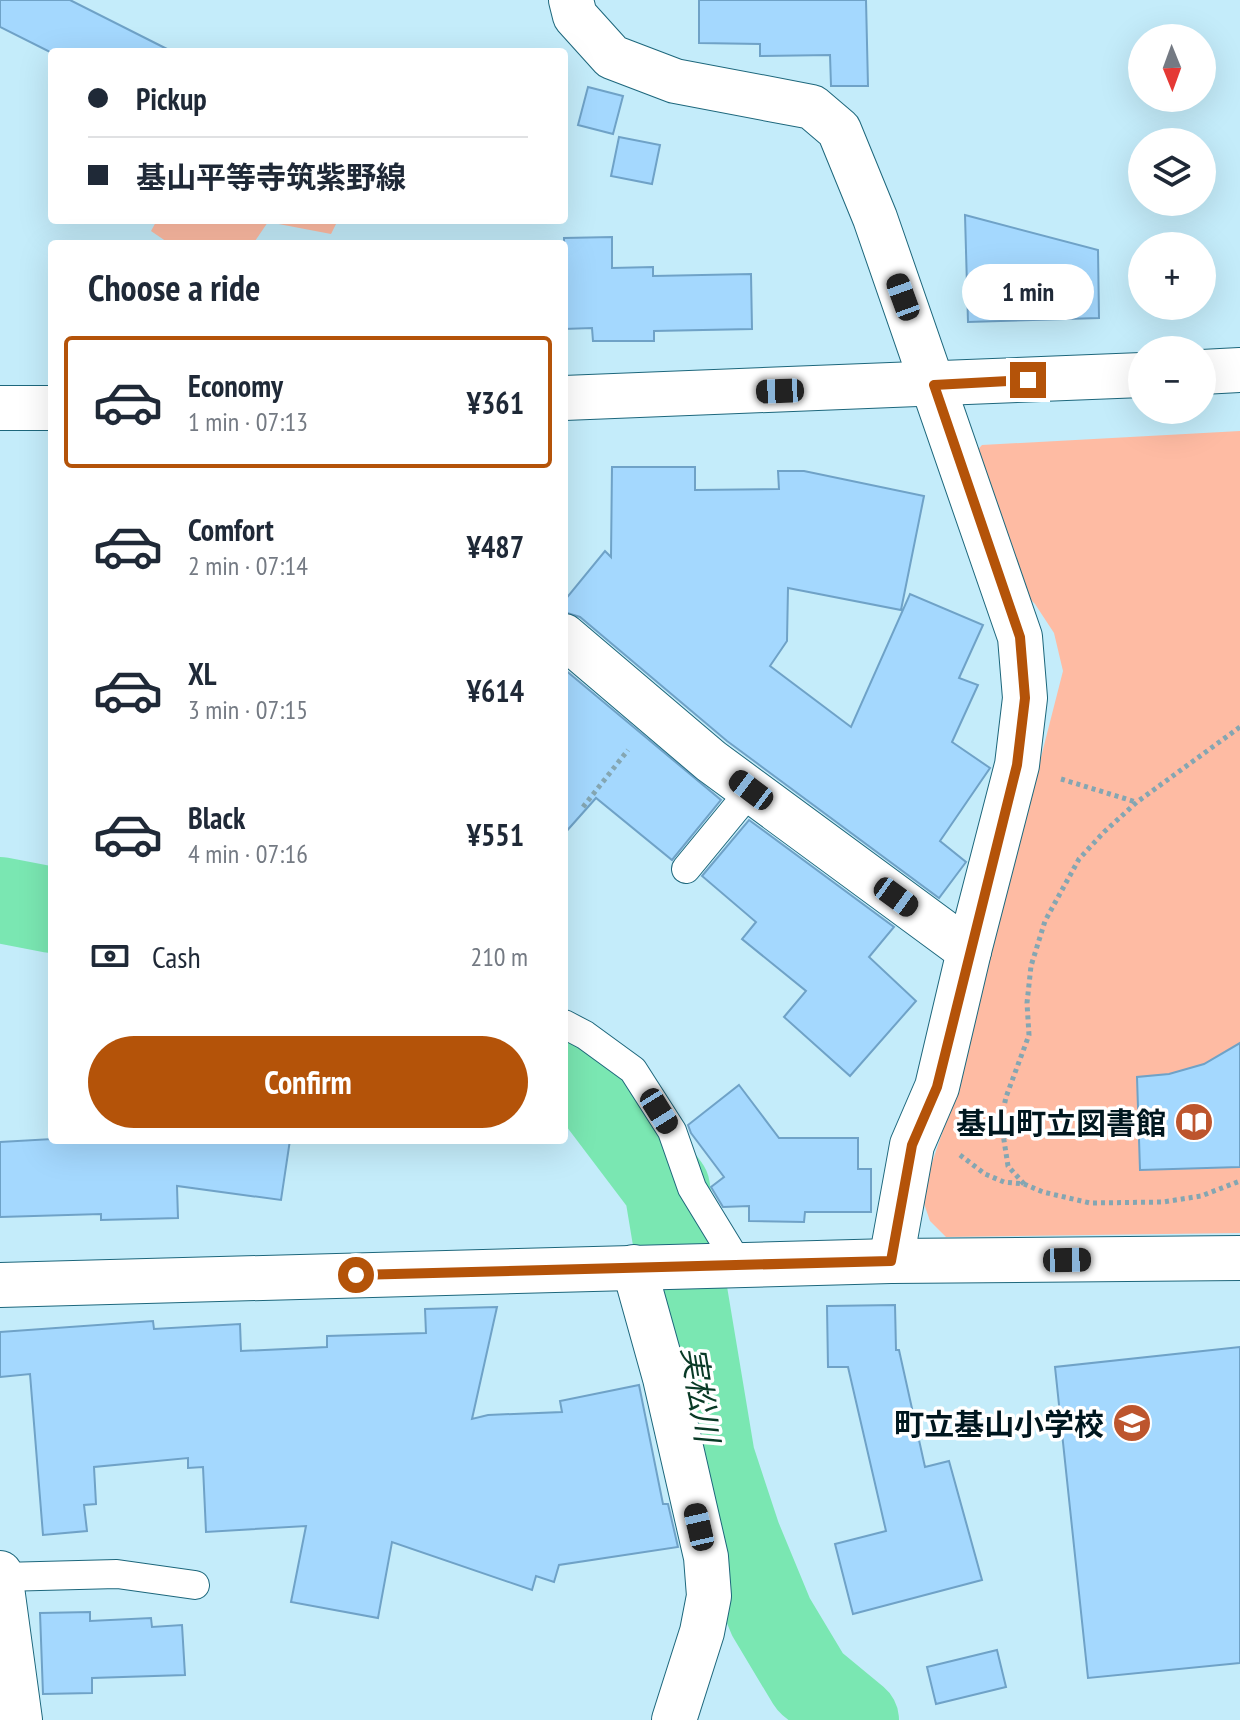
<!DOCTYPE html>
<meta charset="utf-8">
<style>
:root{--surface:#fff;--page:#f2f2f3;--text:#1f2937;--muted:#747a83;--line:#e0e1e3;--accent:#b45309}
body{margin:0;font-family:"PT Sans Narrow","Noto Sans JP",sans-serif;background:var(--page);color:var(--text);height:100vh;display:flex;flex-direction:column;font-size:30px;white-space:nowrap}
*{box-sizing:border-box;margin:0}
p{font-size:26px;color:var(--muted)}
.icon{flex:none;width:44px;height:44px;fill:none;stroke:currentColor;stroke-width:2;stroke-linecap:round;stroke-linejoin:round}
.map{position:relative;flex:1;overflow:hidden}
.sheet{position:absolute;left:48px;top:240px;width:520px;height:904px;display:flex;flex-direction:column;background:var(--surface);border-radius:8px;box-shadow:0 8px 32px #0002}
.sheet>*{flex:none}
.hud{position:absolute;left:48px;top:48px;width:520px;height:176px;border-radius:8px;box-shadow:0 8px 32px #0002;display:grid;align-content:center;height:176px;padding:0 40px;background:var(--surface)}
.needle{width:52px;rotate:179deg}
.fabs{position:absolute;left:1128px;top:24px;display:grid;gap:16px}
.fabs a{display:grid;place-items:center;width:88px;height:88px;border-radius:50%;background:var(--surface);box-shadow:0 8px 32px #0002;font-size:40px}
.end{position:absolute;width:36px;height:36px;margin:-18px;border:10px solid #b45309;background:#fff;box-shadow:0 0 0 4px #fff}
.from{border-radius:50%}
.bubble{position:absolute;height:56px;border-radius:28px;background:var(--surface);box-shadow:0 8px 32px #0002;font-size:26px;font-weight:700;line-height:56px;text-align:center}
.car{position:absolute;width:24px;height:48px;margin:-24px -12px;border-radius:10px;box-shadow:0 0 6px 2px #0007;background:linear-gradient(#222 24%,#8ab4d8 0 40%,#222 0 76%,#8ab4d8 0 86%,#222 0)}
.hud b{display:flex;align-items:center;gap:28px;height:76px;font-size:30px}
.hud b+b{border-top:2px solid var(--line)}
.hud i{width:20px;height:20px;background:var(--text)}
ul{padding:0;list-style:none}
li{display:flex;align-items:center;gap:24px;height:132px;margin:0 16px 12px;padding:0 24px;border:4px solid transparent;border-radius:8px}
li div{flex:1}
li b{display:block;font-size:30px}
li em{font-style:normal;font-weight:700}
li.current{border-color:var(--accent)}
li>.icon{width:72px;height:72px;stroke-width:1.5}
h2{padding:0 40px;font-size:36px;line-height:96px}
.pay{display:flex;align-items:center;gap:20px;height:88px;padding:0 40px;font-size:30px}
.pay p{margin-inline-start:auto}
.button{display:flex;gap:16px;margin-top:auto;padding:16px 40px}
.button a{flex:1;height:92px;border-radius:48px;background:var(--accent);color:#fff;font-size:32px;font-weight:700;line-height:92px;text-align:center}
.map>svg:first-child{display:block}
.green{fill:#febba3}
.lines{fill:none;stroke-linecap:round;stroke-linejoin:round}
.river{stroke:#7ae7b2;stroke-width:86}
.building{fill:#a4d8fe;stroke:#6fa2c7;stroke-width:2}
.service-casing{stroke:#1d677c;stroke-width:30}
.minor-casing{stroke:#1d677c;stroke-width:46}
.tertiary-casing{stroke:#1d677c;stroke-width:46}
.secondary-casing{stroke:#1d677c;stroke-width:46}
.path{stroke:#84a6b2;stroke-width:5;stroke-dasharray:4 4;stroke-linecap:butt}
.service{stroke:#fff;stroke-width:28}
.minor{stroke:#fff;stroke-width:44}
.tertiary{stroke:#fff;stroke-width:44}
.secondary{stroke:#fff;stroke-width:44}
.route{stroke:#b45309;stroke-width:10}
.labels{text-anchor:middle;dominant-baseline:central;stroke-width:7;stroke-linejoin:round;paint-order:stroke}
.poi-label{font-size:30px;font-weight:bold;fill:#00171f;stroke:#fff;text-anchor:end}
.water-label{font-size:32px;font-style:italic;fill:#093a26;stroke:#fff}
</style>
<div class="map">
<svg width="1240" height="1720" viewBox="0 0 1240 1720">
<rect width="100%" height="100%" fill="#c4ecfa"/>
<g class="green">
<polygon points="157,220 338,220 331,234 268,222 253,244 170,244 151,231"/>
<polygon points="1240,431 1240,1233 946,1237 930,1221 921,1195 954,1098 1063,671 1054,633 1035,604 1002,571 971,457 982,445"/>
</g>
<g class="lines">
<g class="river">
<polyline points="0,900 52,910"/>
<polyline points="564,1064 583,1077 667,1188 712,1458 738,1537 771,1617 810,1682 856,1720"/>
</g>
</g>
<g class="building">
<polygon points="0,0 70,0 173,52 50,52 0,27"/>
<polygon points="699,0 866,0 868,86 831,86 830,55 760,56 760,44 699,43"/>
<polygon points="588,87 623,96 613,134 578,125"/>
<polygon points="619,137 660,145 652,184 611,176"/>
<polygon points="965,215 1098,250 1099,318 968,322"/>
<polygon points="612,237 612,268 653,267 653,276 751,274 752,329 654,331 654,341 593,341 592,328 564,329 564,238"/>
<polygon points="612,467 695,467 695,490 779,489 778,471 804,471 924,496 901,610 788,588 787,641 770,666 851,727 910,594 983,625 959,678 978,685 952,742 990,768 940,841 966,862 939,898 727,741 580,617 564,612 564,601 605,551 611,557"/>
<polygon points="564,669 721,800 672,860 596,798 564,834"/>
<polygon points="749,820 894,927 869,957 916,1001 850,1076 784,1017 806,991 742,939 756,922 702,876"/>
<polygon points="1240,1043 1240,1167 1140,1170 1137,1077 1169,1074 1204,1064"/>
<polygon points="739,1085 779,1138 858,1138 858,1169 871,1169 871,1212 805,1212 804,1222 749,1221 749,1206 723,1207 711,1187 724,1177 691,1133 688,1125"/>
<polygon points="52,1139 52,1140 290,1140 281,1200 177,1186 178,1218 101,1220 101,1214 0,1217 0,1142"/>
<polygon points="895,1305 896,1350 899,1350 925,1467 949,1461 982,1580 853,1614 835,1544 886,1531 848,1367 828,1367 827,1306"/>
<polygon points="497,1307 472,1419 488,1415 562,1412 560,1401 639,1385 663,1504 668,1504 678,1547 559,1565 554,1582 536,1576 532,1590 392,1542 378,1618 291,1602 306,1526 206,1532 203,1467 188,1468 188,1458 94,1467 96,1504 84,1505 87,1531 43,1535 30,1374 0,1377 0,1332 153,1321 154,1329 240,1324 241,1351 327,1347 327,1336 426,1333 425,1309"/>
<polygon points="1240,1347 1240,1663 1088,1678 1055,1367"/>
<polygon points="90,1612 90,1621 151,1618 152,1627 182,1625 185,1675 92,1678 92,1693 43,1694 40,1613"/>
<polygon points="997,1650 1006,1687 936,1704 927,1667"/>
</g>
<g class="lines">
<g class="service-casing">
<g id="service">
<polyline points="686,869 751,790"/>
<polyline points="564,1024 585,1035 633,1070 672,1131 692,1188 739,1265"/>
<polyline points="2,1577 117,1574 195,1585"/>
</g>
</g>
<g class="minor-casing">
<g id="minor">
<polyline points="571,0 575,16 612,57 675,81 812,107 839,130 875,218 1020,637 1025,698 1017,765 969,951 937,1087 912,1145 891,1261"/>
<polyline points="564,636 711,761 969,951"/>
<polyline points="634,1267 665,1378 706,1557 709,1596 702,1632 674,1720"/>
<polyline points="0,1573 20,1720"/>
</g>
</g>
<g class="tertiary-casing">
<polyline id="tertiary" points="0,1285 891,1261 1240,1258"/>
</g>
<g class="secondary-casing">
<g id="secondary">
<polyline points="1202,372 1240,370"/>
<polyline points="564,398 1142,375"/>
<polyline points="0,408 52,408"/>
</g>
</g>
<g class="path">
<polyline points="1061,779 1136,802"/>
<polyline points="583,807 628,750"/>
<polyline points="960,1155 985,1174 1004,1182 1024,1184 1043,1192 1090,1203 1163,1202 1201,1196 1240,1181"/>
<polyline points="1024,1184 1008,1166 1001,1121 1006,1097 1029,1035 1027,1003 1031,966 1045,921 1079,859 1104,832 1137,802 1240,727"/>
</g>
<use href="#service" class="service"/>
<use href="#minor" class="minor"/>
<use href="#tertiary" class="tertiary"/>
<use href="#secondary" class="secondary"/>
</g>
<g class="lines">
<polyline class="route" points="356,1275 891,1261 912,1145 937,1087 1017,765 1025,698 1020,637 934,385 1028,380"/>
</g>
<defs>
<g id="library-disc" transform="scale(2)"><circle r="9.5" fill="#bd552d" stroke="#fff"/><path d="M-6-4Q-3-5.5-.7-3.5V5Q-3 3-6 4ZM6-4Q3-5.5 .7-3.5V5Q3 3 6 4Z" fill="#fff"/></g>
<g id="school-disc" transform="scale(2)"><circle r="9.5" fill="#bd552d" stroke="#fff"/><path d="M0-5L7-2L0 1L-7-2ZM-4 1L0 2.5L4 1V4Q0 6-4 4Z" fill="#fff"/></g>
</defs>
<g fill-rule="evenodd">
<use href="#library-disc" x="1194" y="1122"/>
<use href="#school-disc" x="1132" y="1423"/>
</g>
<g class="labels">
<g class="poi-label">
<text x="1166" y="1122">基山町立図書館</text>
<text x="1104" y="1423">町立基山小学校</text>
</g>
<g class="water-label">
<text transform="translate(701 1394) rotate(81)">実松川</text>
</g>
</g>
</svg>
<div class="fabs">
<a><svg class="needle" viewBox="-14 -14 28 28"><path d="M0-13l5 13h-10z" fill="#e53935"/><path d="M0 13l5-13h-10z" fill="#747a83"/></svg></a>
<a><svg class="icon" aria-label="layers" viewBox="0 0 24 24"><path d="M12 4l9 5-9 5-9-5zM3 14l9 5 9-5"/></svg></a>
<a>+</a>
<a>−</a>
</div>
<i class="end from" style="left:356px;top:1275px"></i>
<i class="end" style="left:1028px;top:380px"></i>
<div class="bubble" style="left:962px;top:264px;width:132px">1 min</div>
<i class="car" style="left:903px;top:297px;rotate:340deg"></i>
<i class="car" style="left:780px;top:391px;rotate:268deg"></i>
<i class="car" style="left:751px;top:790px;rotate:307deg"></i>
<i class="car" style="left:896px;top:897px;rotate:126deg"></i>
<i class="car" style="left:659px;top:1111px;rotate:148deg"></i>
<i class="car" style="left:1067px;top:1260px;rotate:89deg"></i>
<i class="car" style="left:699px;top:1527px;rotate:347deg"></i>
<div class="hud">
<b><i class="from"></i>Pickup</b>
<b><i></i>基山平等寺筑紫野線</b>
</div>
<section class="sheet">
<h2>Choose a ride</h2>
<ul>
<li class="current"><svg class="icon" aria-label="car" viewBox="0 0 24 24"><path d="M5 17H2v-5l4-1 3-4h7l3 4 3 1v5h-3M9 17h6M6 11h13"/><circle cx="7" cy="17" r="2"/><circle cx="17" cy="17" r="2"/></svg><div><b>Economy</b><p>1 min · 07:13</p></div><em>¥361</em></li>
<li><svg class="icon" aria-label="car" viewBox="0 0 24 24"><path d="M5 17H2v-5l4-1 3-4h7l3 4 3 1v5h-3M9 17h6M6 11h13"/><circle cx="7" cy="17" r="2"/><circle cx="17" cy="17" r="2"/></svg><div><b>Comfort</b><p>2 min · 07:14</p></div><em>¥487</em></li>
<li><svg class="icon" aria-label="car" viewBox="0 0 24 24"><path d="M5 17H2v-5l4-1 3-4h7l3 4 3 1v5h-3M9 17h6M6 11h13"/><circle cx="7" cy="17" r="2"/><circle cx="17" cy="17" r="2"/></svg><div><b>XL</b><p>3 min · 07:15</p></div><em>¥614</em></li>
<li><svg class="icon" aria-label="car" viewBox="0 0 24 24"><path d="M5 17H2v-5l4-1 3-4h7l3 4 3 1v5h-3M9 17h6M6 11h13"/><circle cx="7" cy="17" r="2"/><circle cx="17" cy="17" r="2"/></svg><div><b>Black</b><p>4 min · 07:16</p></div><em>¥551</em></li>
</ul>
<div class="pay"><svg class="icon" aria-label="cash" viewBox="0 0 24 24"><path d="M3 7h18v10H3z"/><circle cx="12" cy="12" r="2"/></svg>Cash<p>210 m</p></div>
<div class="button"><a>Confirm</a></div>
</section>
</div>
